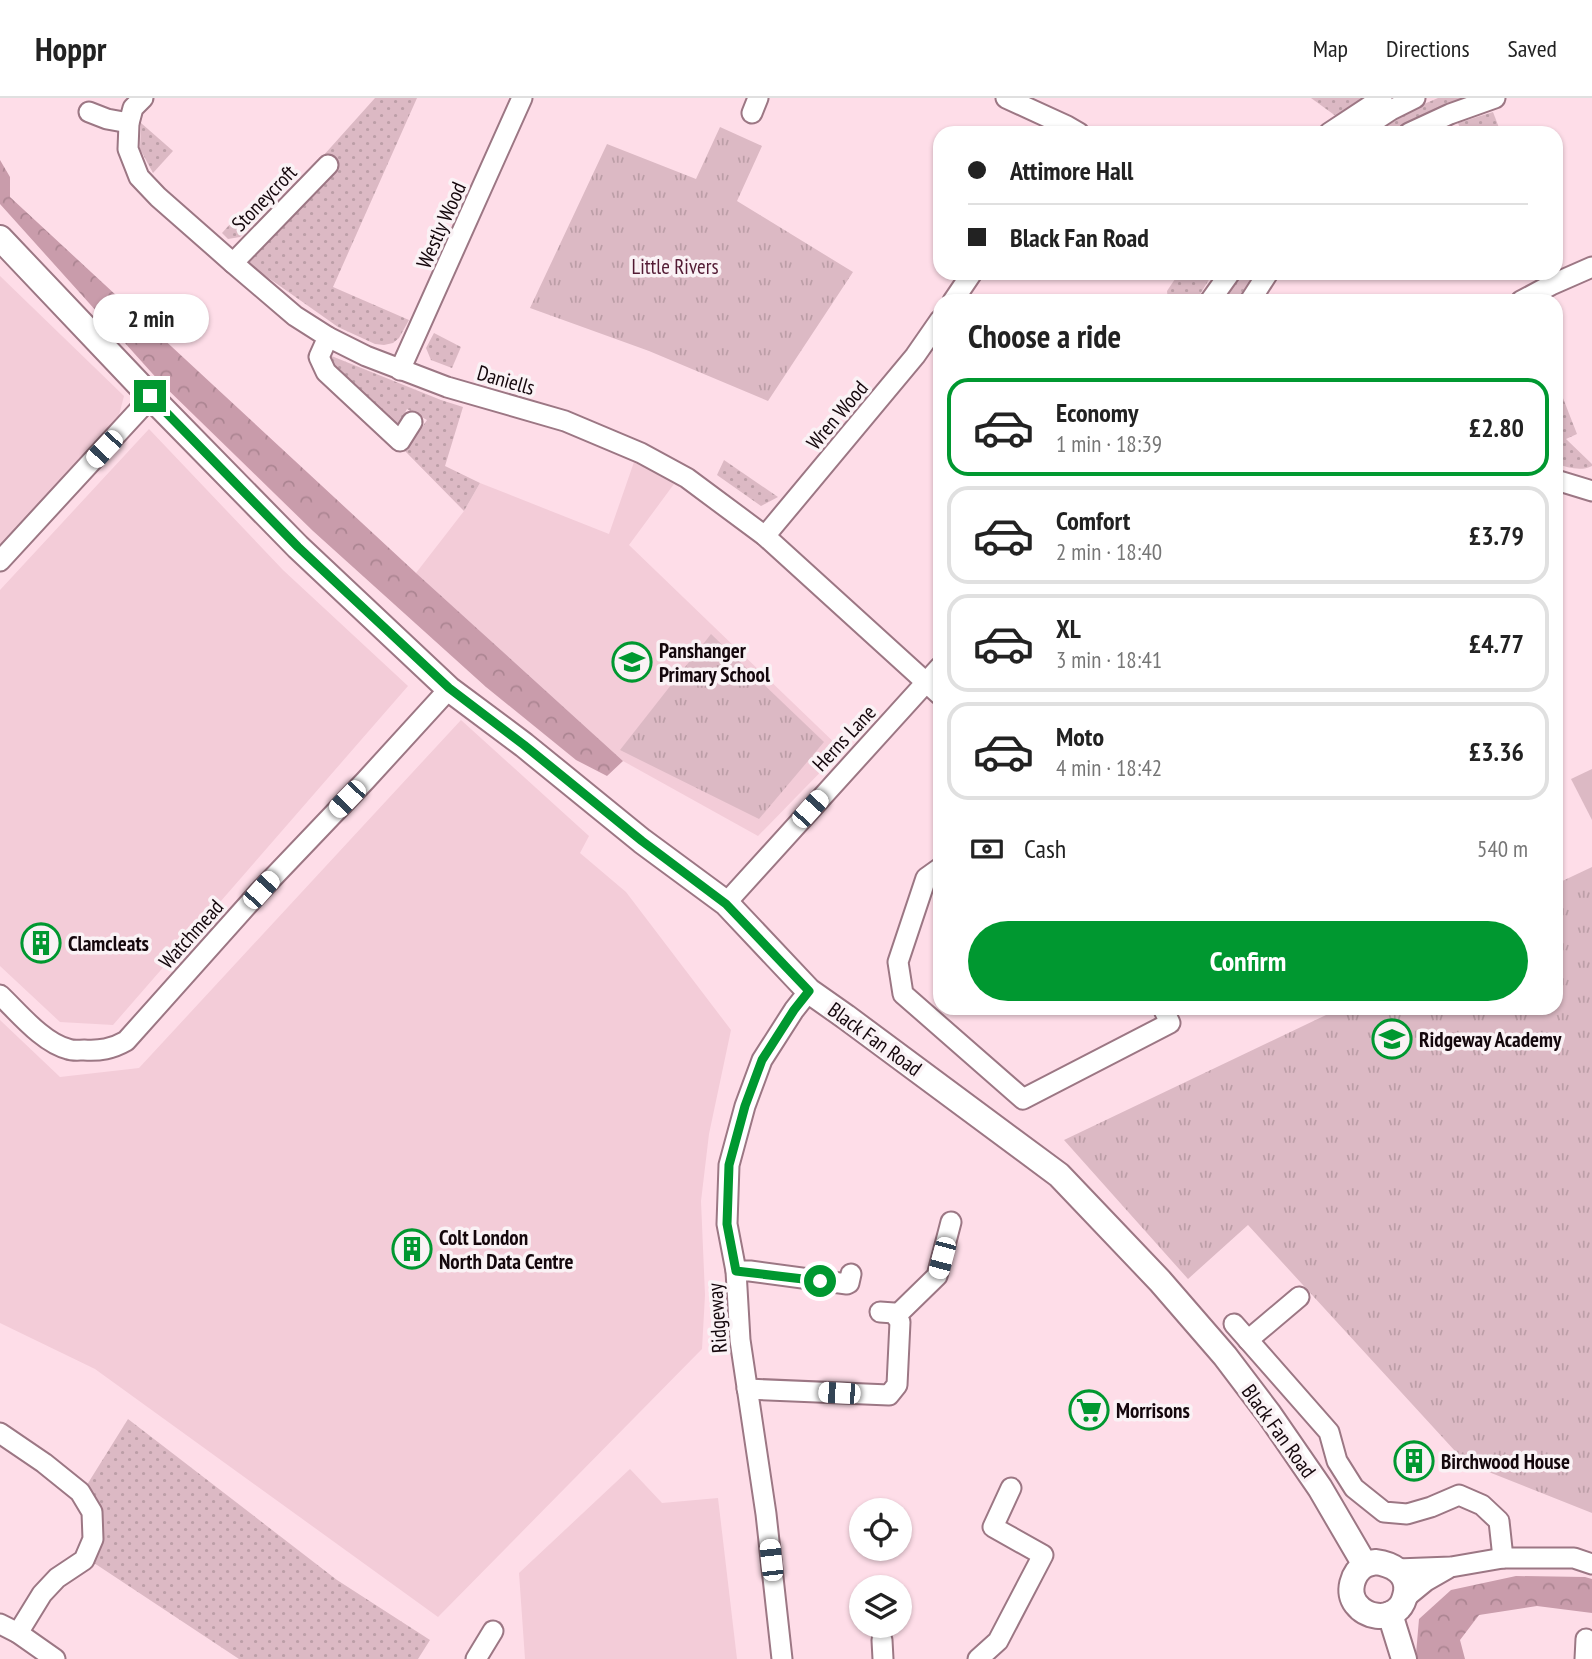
<!DOCTYPE html>
<meta charset="utf-8">
<style>
:root{--surface:#fff;--page:#f2f2f2;--text:#222;--muted:#767676;--line:#e0e0e0;--accent:#009830}
body{margin:0;font-family:"PT Sans Narrow",sans-serif;background:var(--page);color:var(--text);height:100vh;display:flex;flex-direction:column;font-size:26px;white-space:nowrap}
*{box-sizing:border-box;margin:0}
p{font-size:23px;color:var(--muted)}
.icon{flex:none;width:38px;height:38px;fill:none;stroke:currentColor;stroke-width:2;stroke-linecap:round;stroke-linejoin:round}
.map{position:relative;flex:1;overflow:hidden}
.drawer{position:absolute;left:933px;top:196px;width:630px;height:721px;display:flex;flex-direction:column;background:var(--surface);border-radius:21px;box-shadow:0 2px 5px #0004}
.drawer>*{flex:none}
.hud{position:absolute;left:933px;top:28px;width:630px;height:154px;border-radius:21px;box-shadow:0 2px 5px #0004;display:grid;align-content:center;height:154px;padding:0 35px;background:var(--surface)}
.buttons{position:absolute;left:849px;top:1400px;display:grid;gap:14px}
.buttons a{display:grid;place-items:center;width:63px;height:63px;border-radius:50%;background:var(--surface);box-shadow:0 2px 5px #0004;font-size:35px}
.end{position:absolute;width:32px;height:32px;margin:-16px;border:9px solid #009830;background:#fff;box-shadow:0 0 0 4px #fff}
.from{border-radius:50%}
.bubble{position:absolute;height:49px;border-radius:24px;background:var(--surface);box-shadow:0 2px 5px #0004;font-size:23px;font-weight:700;line-height:49px;text-align:center}
.car{position:absolute;width:21px;height:42px;margin:-21px -10px;border-radius:9px;box-shadow:0 0 5px 2px #0007;background:linear-gradient(#fff 24%,#345 0 40%,#fff 0 76%,#345 0 86%,#fff 0)}
.hud b{display:flex;align-items:center;gap:24px;height:66px;font-size:26px}
.hud b+b{border-top:2px solid var(--line)}
.hud i{width:18px;height:18px;background:var(--text)}
ul{padding:0;list-style:none}
li{display:flex;align-items:center;gap:21px;height:98px;margin:0 14px 10px;padding:0 21px;border:4px solid var(--line);border-radius:21px}
li div{flex:1}
li b{display:block;font-size:26px}
li em{font-style:normal;font-weight:700}
li.selected{border-color:var(--accent)}
li>.icon{width:63px;height:63px;stroke-width:1.5}
h2{padding:0 35px;font-size:32px;line-height:84px}
.pay{display:flex;align-items:center;gap:18px;height:77px;padding:0 35px;font-size:26px}
.pay p{margin-inline-start:auto}
.cta{display:flex;gap:14px;margin-top:auto;padding:14px 35px}
.cta a{flex:1;height:80px;border-radius:42px;background:var(--accent);color:#fff;font-size:28px;font-weight:700;line-height:80px;text-align:center}
header{display:flex;align-items:center;gap:42px;box-sizing:border-box;height:98px;padding:0 35px;background:var(--surface);border-bottom:2px solid var(--line)}
header strong{font-size:33px}
nav{display:flex;gap:38px;margin-inline-start:auto;font-size:24px}
.map>svg:first-child{display:block}
.built{fill:#f3ccd8}
.grass{fill:url(#grass-dots)}
.forest{fill:url(#forest-crowns)}
.park{fill:url(#park-tufts)}
.pitch{fill:#dcb9c4}
.lines{fill:none;stroke-linecap:round;stroke-linejoin:round}
.minor-casing{stroke:#9c7784;stroke-width:23}
.major-casing{stroke:#9c7784;stroke-width:28}
.minor{stroke:#fff;stroke-width:19}
.major{stroke:#fff;stroke-width:24}
.route{stroke:#009830;stroke-width:9}
.labels{text-anchor:middle;dominant-baseline:central;stroke-width:7;stroke-linejoin:round;paint-order:stroke}
.street-label{font-size:21px;fill:#14070c;stroke:#faf2f5}
.park-label{font-size:21px;fill:#531b34;stroke:#faf2f5}
.poi-label{font-size:21px;font-weight:bold;fill:#14070c;stroke:#faf2f5;text-anchor:start}
</style>
<header>
<strong>Hoppr</strong>
<nav><a>Map</a><a>Directions</a><a>Saved</a></nav>
</header>
<div class="map">
<svg width="1592" height="1561" viewBox="0 0 1592 1561">
<defs>
<pattern id="grass-dots" width="8" height="8" patternUnits="userSpaceOnUse" patternTransform="scale(1.75)"><rect width="8" height="8" fill="#dcb9c4"/><path d="M2 2h.1M6 6h.1" fill="none" stroke="#bc9ea7" stroke-width="1.8" stroke-linecap="round"/></pattern>
<pattern id="forest-crowns" width="20" height="18" patternUnits="userSpaceOnUse" patternTransform="scale(1.75)"><rect width="20" height="18" fill="#c99cab"/><path d="M2 6a3 3 0 1 1 6 0M12 15a3 3 0 1 1 6 0" fill="none" stroke="#ac8592"/></pattern>
<pattern id="park-tufts" width="24" height="20" patternUnits="userSpaceOnUse" patternTransform="scale(1.75)"><rect width="24" height="20" fill="#dcb9c4"/><path d="M3 7l-1-3M5 7V3M7 7l1-3M15 17l-1-3M17 17v-4M19 17l1-3" fill="none" stroke="#bc9ea7"/></pattern>
</defs>
<rect width="100%" height="100%" fill="#fedde8"/>
<g class="built">
<polygon points="0,178 124,298 118,321 0,448"/>
<polygon points="149,331 283,472 408,588 113,927 60,924 0,868 0,492"/>
<polygon points="634,364 674,386 629,447 842,652 758,738 623,663 416,475 464,413 480,385 609,436"/>
<polygon points="461,622 589,738 580,755 626,794 731,932 709,1036 701,1103 705,1197 702,1251 438,1519 95,1271 0,1225 0,922 60,979 139,970"/>
<polygon points="630,1371 662,1405 718,1400 737,1561 525,1561 519,1475"/>
</g>
<g class="grass">
<polygon points="375,0 417,0 333,189 409,222 399,240 393,245 384,247 375,246 338,229 246,164 334,66 323,58"/>
<polygon points="1311,0 1382,0 1344,24"/>
<polygon points="1438,0 1482,0 1412,26 1397,35 1374,35 1424,6"/>
<polygon points="1493,14 1501,35 1462,35 1458,25"/>
<polygon points="141,25 173,53 153,75 140,51"/>
<polygon points="240,115 254,125 240,139 228,141 222,135"/>
<polygon points="1179,175 1213,175 1196,203 1168,203 1167,193"/>
<polygon points="1239,175 1262,175 1244,203 1218,203"/>
<polygon points="434,235 461,249 452,270 431,262 426,250"/>
<polygon points="329,257 441,302 463,309 445,368 480,385 464,413 405,353 427,322 407,311 393,336 332,274"/>
<path d="M1561 295 1577 336 1566 341 1592 366V368C1580 374 1568 369 1556 366V297Z"/>
<polygon points="724,362 778,399 761,408 717,377"/>
<polygon points="128,1321 337,1482 430,1542 418,1561 239,1561 91,1463 85,1390"/>
</g>
<g class="forest">
<polygon points="0,62 10,79 10,99 416,475 623,663 607,678 576,662 486,589 313,433 160,284 0,106"/>
<polygon points="1516,1478 1585,1479 1592,1481 1592,1515 1537,1508 1479,1517 1460,1542 1465,1561 1418,1561 1416,1556 1419,1521 1451,1492"/>
</g>
<g class="park">
<polygon points="720,29 762,48 737,103 853,174 768,303 649,253 530,210 607,46 696,81"/>
<polygon points="711,536 824,644 759,721 620,652"/>
<polygon points="1592,769 1592,1415 1466,1365 1248,1127 1188,1181 1064,1042 1326,917 1323,910 1556,910 1556,786"/>
</g>
<polygon class="pitch" points="1592,671 1592,722 1571,681"/>
<g class="lines">
<g class="minor-casing">
<g id="minor">
<polyline points="143,0 133,10 129,25 128,51 139,79 158,99 233,165 295,218 328,239 366,258 447,289 565,323 641,355 687,380 765,438 940,597"/>
<polyline points="1006,0 1067,28 1079,35"/>
<polyline points="89,14 107,21 129,25"/>
<polyline points="752,15 758,0"/>
<polyline points="1329,35 1382,0"/>
<polyline points="1356,35 1391,12 1415,0"/>
<polyline points="1409,35 1450,16 1495,0"/>
<polyline points="233,165 328,67"/>
<polyline points="953,203 972,175"/>
<polyline points="1210,203 1230,175"/>
<polyline points="1250,203 1268,175"/>
<polyline points="1521,203 1551,187 1592,169"/>
<polyline points="328,239 319,259 326,274 400,343 412,324"/>
<polyline points="400,272 522,0"/>
<polyline points="1556,382 1592,393"/>
<polyline points="765,438 915,258 940,222"/>
<polyline points="0,463 151,299"/>
<polyline points="940,770 926,780 898,864 903,896 1023,1001 1170,925 1163,910"/>
<polyline points="726,805 940,569"/>
<path d="M0 897C18 914 43 945 68 951 73 953 79 952 84 952 100 953 112 951 126 943L261 792 365 683 449 591"/>
<polyline points="736,1173 750,1173 847,1186 849,1185 851,1176"/>
<polyline points="896,1218 937,1178 951,1124"/>
<polyline points="1234,1226 1329,1334 1337,1363 1354,1390 1384,1414 1407,1416 1431,1409 1459,1397 1482,1407 1499,1423 1503,1460"/>
<polyline points="1248,1242 1299,1199"/>
<polyline points="747,1291 889,1297 897,1287 900,1224 894,1215 880,1214"/>
<polyline points="0,1335 44,1365 80,1394 92,1414 93,1441 84,1462 57,1480 42,1496 18,1535"/>
<polyline points="1397,1471 1451,1469 1503,1460 1574,1460 1592,1466"/>
<polyline points="1404,1501 1426,1483 1447,1471"/>
<polyline points="0,1526 18,1535 55,1561"/>
<polyline points="882,1542 883,1561"/>
<polyline points="476,1561 493,1533"/>
<polyline points="782,1561 766,1416 740,1242 736,1173 727,1126 729,1067 745,1008 762,962 794,912 809,893"/>
<polyline points="978,1561 998,1543 1043,1457 993,1429 1011,1390"/>
<polyline points="1585,1561 1586,1541"/>
</g>
</g>
<g class="major-casing">
<g id="major">
<polyline points="0,140 150,298 298,449 449,591 524,647 642,743 726,805 809,893 846,919 1059,1077 1160,1183 1225,1258 1269,1316 1320,1390 1365,1467"/>
<path d="M1375 1464C1392 1466 1409 1475 1406 1494 1405 1499 1403 1506 1399 1510 1387 1523 1366 1519 1356 1506 1347 1494 1352 1475 1365 1467 1368 1466 1372 1465 1375 1464Z"/>
<polyline points="1390,1516 1404,1561"/>
</g>
</g>
<use href="#minor" class="minor"/>
<use href="#major" class="major"/>
</g>
<g class="lines">
<polyline class="route" points="150,298 298,449 449,590 524,647 642,743 726,806 809,893 794,912 762,962 745,1008 729,1067 727,1126 736,1173 820,1183"/>
</g>
<defs>
<g id="school-ring" transform="scale(2.0125)"><circle r="9.5" fill="#faf2f5" stroke="#009830" stroke-width="1.5"/><path d="M0-5L7-2L0 1L-7-2ZM-4 1L0 2.5L4 1V4Q0 6-4 4Z" fill="#009830"/></g>
<g id="building-ring" transform="scale(2.0125)"><circle r="9.5" fill="#faf2f5" stroke="#009830" stroke-width="1.5"/><path d="M-4-6H4V6H1V3H-1V6H-4ZM-2.5-4.3h1.7v1.8h-1.7ZM.8-4.3h1.7v1.8H.8ZM-2.5-1h1.7V.8h-1.7ZM.8-1h1.7V.8H.8Z" fill="#009830"/></g>
<g id="supermarket-ring" transform="scale(2.0125)"><circle r="9.5" fill="#faf2f5" stroke="#009830" stroke-width="1.5"/><path d="M-6-5.5h2.5l.6 2H6L4.5 2H-2.5L-4.4-4H-6ZM-1.5 3.2a1.3 1.3 0 1 0 .1 0ZM3 3.2a1.3 1.3 0 1 0 .1 0Z" fill="#009830"/></g>
</defs>
<g fill-rule="evenodd">
<use href="#school-ring" x="632" y="564"/>
<use href="#building-ring" x="41" y="845"/>
<use href="#school-ring" x="1392" y="941"/>
<use href="#building-ring" x="412" y="1151"/>
<use href="#supermarket-ring" x="1089" y="1312"/>
<use href="#building-ring" x="1414" y="1363"/>
</g>
<g class="labels">
<g class="street-label">
<text transform="translate(264 100) rotate(-46)">Stoneycroft</text>
<text transform="translate(441 127) rotate(-66)">Westly Wood</text>
<text transform="translate(506 282) rotate(16)">Daniells</text>
<text transform="translate(837 317) rotate(-50)">Wren Wood</text>
<text transform="translate(844 640) rotate(-47)">Herns Lane</text>
<text transform="translate(191 836) rotate(-48)">Watchmead</text>
<text transform="translate(875 941) rotate(36)">Black Fan Road</text>
<text transform="translate(717 1220) rotate(-94)">Ridgeway</text>
<text transform="translate(1279 1333) rotate(54)">Black Fan Road</text>
</g>
<g class="park-label">
<text x="675" y="168">Little Rivers</text>
</g>
<g class="poi-label">
<text x="659" y="552">Panshanger<tspan x="659" dy="24">Primary School</tspan></text>
<text x="68" y="845">Clamcleats</text>
<text x="1419" y="941">Ridgeway Academy</text>
<text x="439" y="1139">Colt London<tspan x="439" dy="24">North Data Centre</tspan></text>
<text x="1116" y="1312">Morrisons</text>
<text x="1441" y="1363">Birchwood House</text>
</g>
</g>
</svg>
<div class="buttons">
<a><svg class="icon" aria-label="locate" viewBox="0 0 24 24"><circle cx="12" cy="12" r="6"/><path d="M12 2v4M12 18v4M2 12h4M18 12h4"/></svg></a>
<a><svg class="icon" aria-label="layers" viewBox="0 0 24 24"><path d="M12 4l9 5-9 5-9-5zM3 14l9 5 9-5"/></svg></a>
</div>
<i class="end from" style="left:820px;top:1183px"></i>
<i class="end" style="left:150px;top:298px"></i>
<div class="bubble" style="left:93px;top:196px;width:116px">2 min</div>
<i class="car" style="left:104px;top:351px;rotate:223deg"></i>
<i class="car" style="left:347px;top:701px;rotate:224deg"></i>
<i class="car" style="left:810px;top:711px;rotate:42deg"></i>
<i class="car" style="left:261px;top:792px;rotate:42deg"></i>
<i class="car" style="left:942px;top:1160px;rotate:195deg"></i>
<i class="car" style="left:839px;top:1295px;rotate:273deg"></i>
<i class="car" style="left:771px;top:1462px;rotate:354deg"></i>
<div class="hud">
<b><i class="from"></i>Attimore Hall</b>
<b><i></i>Black Fan Road</b>
</div>
<section class="drawer">
<h2>Choose a ride</h2>
<ul>
<li class="selected"><svg class="icon" aria-label="car" viewBox="0 0 24 24"><path d="M5 17H2v-5l4-1 3-4h7l3 4 3 1v5h-3M9 17h6M6 11h13"/><circle cx="7" cy="17" r="2"/><circle cx="17" cy="17" r="2"/></svg><div><b>Economy</b><p>1 min · 18:39</p></div><em>£2.80</em></li>
<li><svg class="icon" aria-label="car" viewBox="0 0 24 24"><path d="M5 17H2v-5l4-1 3-4h7l3 4 3 1v5h-3M9 17h6M6 11h13"/><circle cx="7" cy="17" r="2"/><circle cx="17" cy="17" r="2"/></svg><div><b>Comfort</b><p>2 min · 18:40</p></div><em>£3.79</em></li>
<li><svg class="icon" aria-label="car" viewBox="0 0 24 24"><path d="M5 17H2v-5l4-1 3-4h7l3 4 3 1v5h-3M9 17h6M6 11h13"/><circle cx="7" cy="17" r="2"/><circle cx="17" cy="17" r="2"/></svg><div><b>XL</b><p>3 min · 18:41</p></div><em>£4.77</em></li>
<li><svg class="icon" aria-label="car" viewBox="0 0 24 24"><path d="M5 17H2v-5l4-1 3-4h7l3 4 3 1v5h-3M9 17h6M6 11h13"/><circle cx="7" cy="17" r="2"/><circle cx="17" cy="17" r="2"/></svg><div><b>Moto</b><p>4 min · 18:42</p></div><em>£3.36</em></li>
</ul>
<div class="pay"><svg class="icon" aria-label="cash" viewBox="0 0 24 24"><path d="M3 7h18v10H3z"/><circle cx="12" cy="12" r="2"/></svg>Cash<p>540 m</p></div>
<div class="cta"><a>Confirm</a></div>
</section>
</div>
